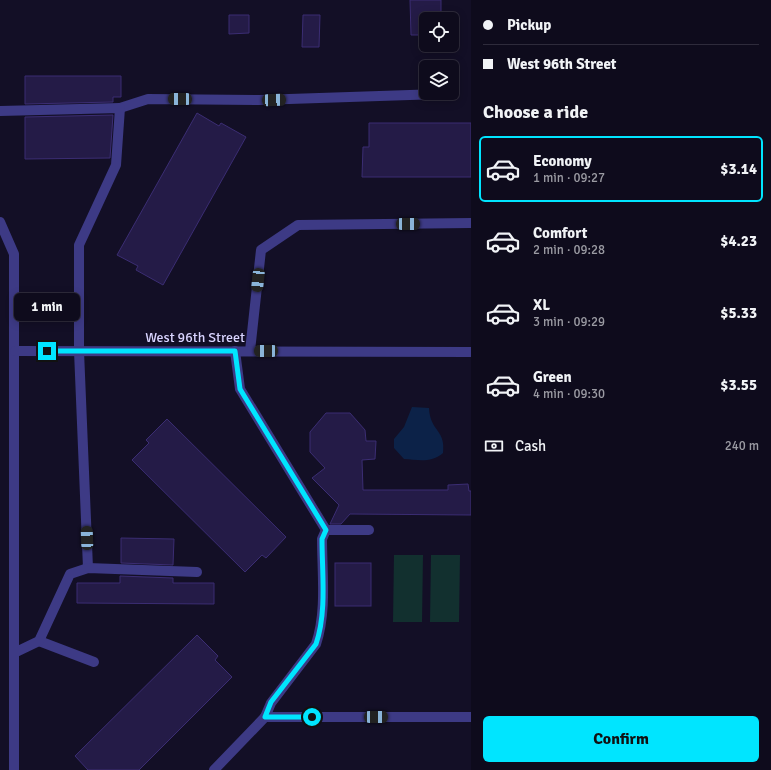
<!DOCTYPE html>
<meta charset="utf-8">
<style>
:root{--surface:#0e0b1c;--page:#171425;--text:#f1f3f6;--muted:#9b9ba3;--line:#2e2b3b;--accent:#00e5ff}
body{margin:0;font-family:Signika,sans-serif;background:var(--page);color:var(--text);height:100vh;display:flex;flex-direction:column;font-size:15px;white-space:nowrap}
*{box-sizing:border-box;margin:0}
p{font-size:13px;color:var(--muted)}
.icon{flex:none;width:22px;height:22px;fill:none;stroke:currentColor;stroke-width:2;stroke-linecap:round;stroke-linejoin:round}
.map{position:relative;flex:1;overflow:hidden}
.side{display:flex;flex-direction:column;background:var(--surface);width:300px}
.side>*{flex:none}
.banner{display:grid;align-content:center;height:88px;padding:0 12px;background:var(--surface)}
.fabs{position:absolute;left:419px;top:12px;display:grid;gap:8px}
.fabs a{display:grid;place-items:center;width:40px;height:40px;border-radius:6px;background:var(--surface);box-shadow:0 2px 10px #0003,0 0 0 1px var(--line);font-size:20px}
.end{position:absolute;width:18px;height:18px;margin:-9px;border:5px solid #00e5ff;background:#111;box-shadow:0 0 0 2px #111}
.from{border-radius:50%}
.bubble{position:absolute;height:28px;border-radius:6px;background:var(--surface);box-shadow:0 2px 10px #0003,0 0 0 1px var(--line);font-size:13px;font-weight:700;line-height:28px;text-align:center}
.car{position:absolute;width:12px;height:24px;margin:-12px -6px;border-radius:5px;box-shadow:0 0 3px 1px #0007;background:linear-gradient(#222 24%,#8ab4d8 0 40%,#222 0 76%,#8ab4d8 0 86%,#222 0)}
.banner b{display:flex;align-items:center;gap:14px;height:38px;font-size:15px}
.banner b+b{border-top:1px solid var(--line)}
.banner i{width:10px;height:10px;background:var(--text)}
ul{padding:0;list-style:none}
li{display:flex;align-items:center;gap:12px;height:66px;margin:0 8px 6px;padding:0 4px;border:2px solid transparent;border-radius:6px}
li div{flex:1}
li b{display:block;font-size:15px}
li em{font-style:normal;font-weight:700}
li.on{border-color:var(--accent)}
li>.icon{width:36px;height:36px;stroke-width:1.5}
h2{padding:0 12px;font-size:18px;line-height:48px}
.pay{display:flex;align-items:center;gap:10px;height:44px;padding:0 12px;font-size:15px}
.pay p{margin-inline-start:auto}
.action{display:flex;gap:8px;margin-top:auto;padding:8px 12px}
.action a{flex:1;height:46px;border-radius:6px;background:var(--accent);color:#111;font-size:16px;font-weight:700;line-height:46px;text-align:center}
main{display:flex;flex:1;min-height:0}
.map>svg:first-child{display:block}
.green{fill:#12302f}
.water{fill:#0c2248}
.building{fill:#241b47;stroke:#3b2d73}
.lines{fill:none;stroke-linecap:round;stroke-linejoin:round}
.lane{stroke:#3d3a85;stroke-width:10}
.street{stroke:#3d3a85;stroke-width:10}
.route{stroke:#00e5ff;stroke-width:5}
.labels{text-anchor:middle;dominant-baseline:central;stroke-width:3;stroke-linejoin:round;paint-order:stroke}
.street-label{font-size:14px;fill:#d9d4ff;stroke:#130f26}
</style>
<main>
<div class="map">
<svg width="471" height="770" viewBox="0 0 471 770">
<rect width="100%" height="100%" fill="#130f26"/>
<g class="green">
<polygon points="394,555 423,555 422,622 393,622"/>
<polygon points="431,555 460,555 459,622 430,622"/>
</g>
<path class="water" d="M412 407 429 408C430 432 446 429 443 453 432 463 418 460 404 459L394 448V439L404 427Z"/>
<g class="building">
<polygon points="410,0 441,0 441,19 426,19 426,35 411,35"/>
<polygon points="229,15 249,15 249,33 229,34"/>
<polygon points="303,15 320,15 319,47 302,47"/>
<polygon points="25,76 121,76 121,97 113,97 113,102 25,104"/>
<polygon points="197,113 219,126 221,123 246,137 163,285 136,270 138,266 117,255"/>
<polygon points="113,115 110,158 25,159 25,117"/>
<polygon points="369,123 471,123 471,177 362,177 363,147 369,147"/>
<polygon points="326,413 350,413 365,430 366,441 376,441 375,459 362,460 363,490 448,490 448,485 468,484 469,491 471,491 471,515 350,514 341,524 330,524 339,505 312,478 325,468 310,452 310,432"/>
<polygon points="167,419 286,537 266,558 262,555 245,572 132,460 149,443 146,440"/>
<polygon points="121,538 174,539 173,565 121,563"/>
<rect x="335" y="563" width="36" height="43"/>
<polygon points="120,576 173,578 173,583 214,583 214,604 77,603 77,583 120,583"/>
<polygon points="197,635 218,656 215,660 232,677 139,770 88,770 75,756"/>
</g>
<g class="lines">
<g class="lane">
<polyline points="120,108 148,99 259,100 440,94"/>
<polyline points="0,111 120,108 116,165 79,245 79,351 88,568"/>
<polyline points="235,351 240,389 326,530"/>
<polyline points="250,351 261,250 298,225 471,223"/>
<polyline points="326,530 369,530"/>
<polyline points="39,641 94,662"/>
<polyline points="14,653 39,641 70,574 88,568 197,572"/>
<path d="M265 717 271 703 316 644C327 612 322 573 322 539L326 530"/>
<polyline points="214,770 265,717 471,717"/>
</g>
<g class="street">
<polyline points="0,222 14,254 14,770"/>
<polyline points="15,351 471,352"/>
</g>
</g>
<g class="lines">
<path class="route" d="M47 351H235L240 389 326 530 322 539C322 573 327 612 316 644L271 702 265 717H312"/>
</g>
<g class="labels">
<g class="street-label">
<text x="195" y="337">West 96th Street</text>
</g>
</g>
</svg>
<div class="fabs">
<a><svg class="icon" aria-label="locate" viewBox="0 0 24 24"><circle cx="12" cy="12" r="6"/><path d="M12 2v4M12 18v4M2 12h4M18 12h4"/></svg></a>
<a><svg class="icon" aria-label="layers" viewBox="0 0 24 24"><path d="M12 4l9 5-9 5-9-5zM3 14l9 5 9-5"/></svg></a>
</div>
<i class="end from" style="left:312px;top:717px"></i>
<i class="end" style="left:47px;top:351px"></i>
<div class="bubble" style="left:14px;top:293px;width:66px">1 min</div>
<i class="car" style="left:180px;top:99px;rotate:271deg"></i>
<i class="car" style="left:274px;top:100px;rotate:88deg"></i>
<i class="car" style="left:408px;top:224px;rotate:90deg"></i>
<i class="car" style="left:258px;top:280px;rotate:186deg"></i>
<i class="car" style="left:266px;top:351px;rotate:270deg"></i>
<i class="car" style="left:87px;top:538px;rotate:358deg"></i>
<i class="car" style="left:376px;top:717px;rotate:90deg"></i>
</div>
<section class="side">
<div class="banner">
<b><i class="from"></i>Pickup</b>
<b><i></i>West 96th Street</b>
</div>
<h2>Choose a ride</h2>
<ul>
<li class="on"><svg class="icon" aria-label="car" viewBox="0 0 24 24"><path d="M5 17H2v-5l4-1 3-4h7l3 4 3 1v5h-3M9 17h6M6 11h13"/><circle cx="7" cy="17" r="2"/><circle cx="17" cy="17" r="2"/></svg><div><b>Economy</b><p>1 min · 09:27</p></div><em>$3.14</em></li>
<li><svg class="icon" aria-label="car" viewBox="0 0 24 24"><path d="M5 17H2v-5l4-1 3-4h7l3 4 3 1v5h-3M9 17h6M6 11h13"/><circle cx="7" cy="17" r="2"/><circle cx="17" cy="17" r="2"/></svg><div><b>Comfort</b><p>2 min · 09:28</p></div><em>$4.23</em></li>
<li><svg class="icon" aria-label="car" viewBox="0 0 24 24"><path d="M5 17H2v-5l4-1 3-4h7l3 4 3 1v5h-3M9 17h6M6 11h13"/><circle cx="7" cy="17" r="2"/><circle cx="17" cy="17" r="2"/></svg><div><b>XL</b><p>3 min · 09:29</p></div><em>$5.33</em></li>
<li><svg class="icon" aria-label="car" viewBox="0 0 24 24"><path d="M5 17H2v-5l4-1 3-4h7l3 4 3 1v5h-3M9 17h6M6 11h13"/><circle cx="7" cy="17" r="2"/><circle cx="17" cy="17" r="2"/></svg><div><b>Green</b><p>4 min · 09:30</p></div><em>$3.55</em></li>
</ul>
<div class="pay"><svg class="icon" aria-label="cash" viewBox="0 0 24 24"><path d="M3 7h18v10H3z"/><circle cx="12" cy="12" r="2"/></svg>Cash<p>240 m</p></div>
<div class="action"><a>Confirm</a></div>
</section>
</main>
